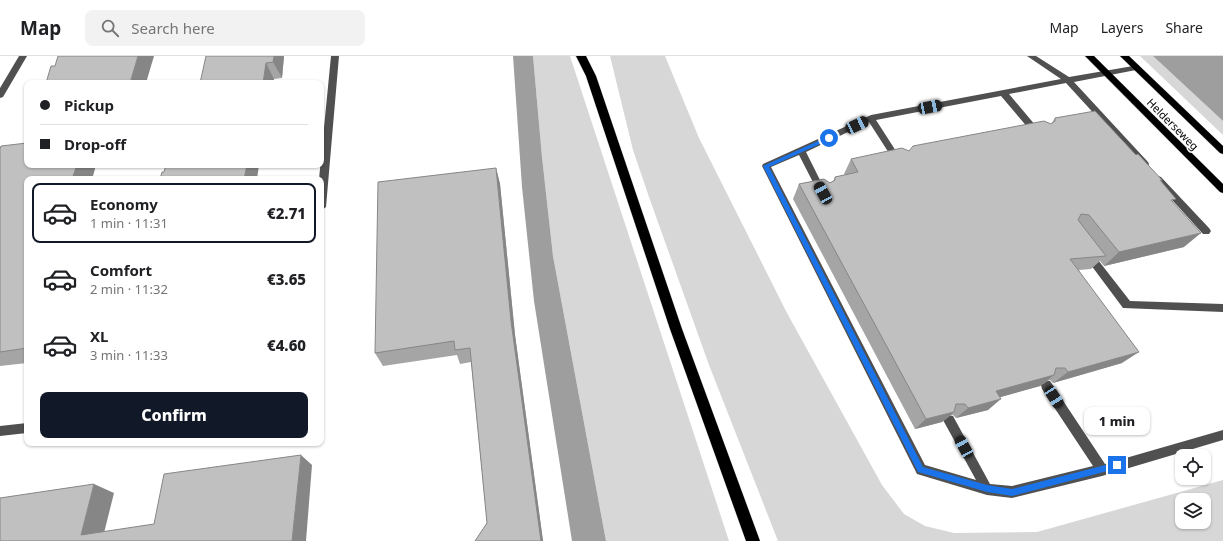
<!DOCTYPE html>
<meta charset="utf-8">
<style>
:root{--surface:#fff;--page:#f2f2f2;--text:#202124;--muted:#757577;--line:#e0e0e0;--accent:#111827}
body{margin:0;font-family:"Noto Sans",sans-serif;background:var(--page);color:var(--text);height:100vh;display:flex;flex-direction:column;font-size:15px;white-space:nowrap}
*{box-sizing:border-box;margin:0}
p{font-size:13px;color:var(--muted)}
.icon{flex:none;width:22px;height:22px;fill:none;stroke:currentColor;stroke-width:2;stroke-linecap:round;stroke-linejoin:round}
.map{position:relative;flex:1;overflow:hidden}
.details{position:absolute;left:24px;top:120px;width:300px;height:270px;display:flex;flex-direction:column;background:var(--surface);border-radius:8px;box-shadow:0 1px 3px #0004}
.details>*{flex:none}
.guide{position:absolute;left:24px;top:24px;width:300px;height:88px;border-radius:8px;box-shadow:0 1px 3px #0004;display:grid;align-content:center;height:88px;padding:0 16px;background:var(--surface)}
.buttons{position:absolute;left:1175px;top:393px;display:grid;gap:8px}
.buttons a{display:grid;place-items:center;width:36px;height:36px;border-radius:8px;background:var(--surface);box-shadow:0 1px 3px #0004;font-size:20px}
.end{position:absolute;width:18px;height:18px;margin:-9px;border:5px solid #1a73e8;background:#fff;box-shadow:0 0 0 2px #fff}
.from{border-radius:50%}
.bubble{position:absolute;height:28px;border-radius:8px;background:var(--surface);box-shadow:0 1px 3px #0004;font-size:13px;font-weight:800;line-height:28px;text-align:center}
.car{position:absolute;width:12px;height:24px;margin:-12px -6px;border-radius:5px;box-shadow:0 0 3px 1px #0007;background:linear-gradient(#222 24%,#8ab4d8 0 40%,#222 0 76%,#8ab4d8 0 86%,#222 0)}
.guide b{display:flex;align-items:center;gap:14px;height:38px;font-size:15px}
.guide b+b{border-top:1px solid var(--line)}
.guide i{width:10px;height:10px;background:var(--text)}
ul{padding:7px 0 0;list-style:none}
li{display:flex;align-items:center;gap:12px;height:60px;margin:0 8px 6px;padding:0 8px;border:2px solid transparent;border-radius:8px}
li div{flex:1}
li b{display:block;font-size:15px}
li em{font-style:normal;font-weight:800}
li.active{border-color:var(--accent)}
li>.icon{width:36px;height:36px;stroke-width:1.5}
.primary-button{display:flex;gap:8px;margin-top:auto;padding:8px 16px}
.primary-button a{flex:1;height:46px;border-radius:8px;background:var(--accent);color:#fff;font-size:16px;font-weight:800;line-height:46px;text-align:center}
header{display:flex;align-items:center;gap:24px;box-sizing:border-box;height:56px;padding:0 20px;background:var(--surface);border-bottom:1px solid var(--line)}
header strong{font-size:19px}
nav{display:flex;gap:22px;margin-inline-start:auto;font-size:14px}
.search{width:280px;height:36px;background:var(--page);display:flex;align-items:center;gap:10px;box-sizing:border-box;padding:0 14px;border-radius:8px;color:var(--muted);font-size:15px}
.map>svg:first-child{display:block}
.green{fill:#d7d7d7;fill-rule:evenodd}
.water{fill:#9e9e9e}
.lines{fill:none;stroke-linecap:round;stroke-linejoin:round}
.major-casing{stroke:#dbdbdb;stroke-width:1}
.highway-casing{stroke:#dbdbdb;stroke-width:1}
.minor{fill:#505050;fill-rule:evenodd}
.major{fill:#000;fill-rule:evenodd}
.highway{fill:#000;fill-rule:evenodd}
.wall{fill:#a5a5a5}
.shaded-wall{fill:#868686}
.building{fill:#c0c0c0;stroke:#868686}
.route{fill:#1a73e8}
.labels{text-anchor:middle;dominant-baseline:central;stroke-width:3;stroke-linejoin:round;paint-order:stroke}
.street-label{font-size:11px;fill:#000;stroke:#fff}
</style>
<header>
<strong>Map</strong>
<div class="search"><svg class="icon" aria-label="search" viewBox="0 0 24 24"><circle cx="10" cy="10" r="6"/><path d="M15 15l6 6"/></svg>Search here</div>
<nav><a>Map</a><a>Layers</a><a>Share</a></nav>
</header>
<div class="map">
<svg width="1223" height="485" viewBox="0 0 1223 485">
<rect width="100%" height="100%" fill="#fff"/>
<g class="green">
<polygon points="533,0 570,0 729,485 606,485 553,200 542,101"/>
<path d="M610 0H665L699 82 787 257 882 429 904 458 925 470 954 477 1037 476 1223 424V485H778L709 309 649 141 633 94ZM1182 444H1204V466H1182Z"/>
<polygon points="1140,0 1153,0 1223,65 1223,79"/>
</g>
<g class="water">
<polygon points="513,0 533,0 542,101 553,200 606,485 572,485 534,245 522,131"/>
<polygon points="1153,0 1223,0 1223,65"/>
</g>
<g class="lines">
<g class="major-casing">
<g id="major">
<polygon points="1085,0 1094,0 1223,128 1223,137 1220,136"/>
<polygon points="1120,0 1129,0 1223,90 1223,98 1220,97"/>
</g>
</g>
<g class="highway-casing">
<polygon id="highway" points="576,0 586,0 596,20 682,273 760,485 746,485 670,273 586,20"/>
</g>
<g class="minor">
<polygon points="19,0 27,0 3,41 0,42 0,32"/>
<polygon points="331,0 339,0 326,151 321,155 321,123 319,123"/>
<polygon points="1027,0 1036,0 1069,21 1139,9 1139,13 1136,14 1074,26 1148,106 1149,108 1148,110 1142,110 1066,27 1009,38 1041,76 1042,78 1038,81 1035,80 1001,40 876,64 903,106 899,109 896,108 869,66 806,96 826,136 822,139 819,138 799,99 771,111 925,409 976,424 943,364 945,360 949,359 953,360 990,428 1012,430 1093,410 1042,333 1041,329 1042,325 1046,324 1050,325 1105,408 1223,374 1223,384 1102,420 1012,442 987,439 917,418 762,110 763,108 871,59 1061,23"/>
<polygon points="1158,120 1161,121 1209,172 1211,175 1209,178 1203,178 1155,125 1154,123"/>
<polygon points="1088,194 1091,195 1130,245 1223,248 1223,256 1123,252 1085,201 1083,198 1085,195"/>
<polygon points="27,367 27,377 0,380 0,370"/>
</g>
<use href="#major" class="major"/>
<use href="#highway" class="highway"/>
</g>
<g class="wall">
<polygon points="206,0 284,0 282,22 274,23"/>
<polygon points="1055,62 1136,99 1162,124 1161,125 1173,146 1184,191 1104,210 1100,205 1091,213 1079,214 1122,307 1053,327 1050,324 1049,324 1040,330 1000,341 988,354 956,362 953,359 951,359 942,366 915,373 793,143 799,128 830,127 834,124 835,121 845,119 844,118 851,103 909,95 1051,68"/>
<polygon points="0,93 27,109 96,109 92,123 27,123 27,307 0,310"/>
<polygon points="496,112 500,128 515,279 543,485 475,485 487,467 471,306 460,308 457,299 383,310 375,297"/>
</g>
<g class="shaded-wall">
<polygon points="138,0 154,0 146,27 130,27"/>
<polygon points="274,0 284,0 282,22 273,6"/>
<polygon points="266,7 274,23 274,27 263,27"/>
<polygon points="77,109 96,109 92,123 72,123"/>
<polygon points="247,109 259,109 257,123 244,123"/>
<polygon points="496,112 500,128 515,279 543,485 541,485 511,265"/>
<polygon points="1201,177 1184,191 1104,210 1119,196"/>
<polygon points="1139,296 1122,307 1053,327 1068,316"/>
<polygon points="1054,319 1040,330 983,346 996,335"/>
<polygon points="1001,343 988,354 956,362 968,352"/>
<polygon points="954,356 942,366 915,373 926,363"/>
<polygon points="301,399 312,409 306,485 292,485"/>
<polygon points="94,428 114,437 102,485 81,479"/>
</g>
<g class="building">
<polygon points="58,0 138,0 130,27 46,27 51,10 55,10"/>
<polygon points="206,0 274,0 273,6 266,7 263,27 200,27"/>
<polygon points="1095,55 1136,99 1138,98 1162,124 1160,124 1176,143 1171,144 1201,177 1119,196 1089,159 1081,158 1078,164 1106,200 1070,203 1139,296 1068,316 1065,312 1056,312 1054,319 996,335 1001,343 968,352 965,348 956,348 954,356 926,363 799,128 824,123 830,127 835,124 835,121 858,116 851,103 902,92 909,95 913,90 1044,65 1051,68 1055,65 1055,62"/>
<polygon points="27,87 27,109 77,109 72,123 27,123 27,292 0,296 0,93 1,90"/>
<polygon points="166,109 247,109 244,123 160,123 162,116 164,116"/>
<polygon points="496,112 511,265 541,485 475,485 487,467 470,292 455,294 454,285 375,297 378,126"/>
<polygon points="301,399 292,485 0,485 0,442 94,428 81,479 154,468 164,418"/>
</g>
<polygon class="route" points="829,80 831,83 769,111 923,411 987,429 1012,433 1117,406 1121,409 1119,412 1012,440 987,436 918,416 763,110"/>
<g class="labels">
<g class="street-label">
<text transform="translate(1173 68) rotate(45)">Helderseweg</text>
</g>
</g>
</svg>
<div class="buttons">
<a><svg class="icon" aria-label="locate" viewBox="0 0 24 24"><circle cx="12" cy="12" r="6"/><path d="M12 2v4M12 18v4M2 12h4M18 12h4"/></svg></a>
<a><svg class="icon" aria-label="layers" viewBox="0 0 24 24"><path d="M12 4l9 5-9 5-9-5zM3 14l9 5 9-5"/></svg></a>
</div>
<i class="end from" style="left:829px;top:82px"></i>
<i class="end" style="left:1117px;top:409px"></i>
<div class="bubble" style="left:1084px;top:351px;width:66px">1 min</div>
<i class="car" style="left:930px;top:51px;rotate:79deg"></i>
<i class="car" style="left:857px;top:69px;rotate:65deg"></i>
<i class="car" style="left:823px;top:137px;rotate:331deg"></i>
<i class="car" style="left:1054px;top:341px;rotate:147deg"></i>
<i class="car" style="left:964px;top:391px;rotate:331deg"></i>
<div class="guide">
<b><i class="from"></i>Pickup</b>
<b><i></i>Drop-off</b>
</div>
<section class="details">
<ul>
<li class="active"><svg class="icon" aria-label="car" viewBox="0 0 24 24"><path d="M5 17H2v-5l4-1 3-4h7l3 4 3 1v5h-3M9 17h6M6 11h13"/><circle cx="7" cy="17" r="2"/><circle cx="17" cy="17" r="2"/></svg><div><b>Economy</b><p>1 min · 11:31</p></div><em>€2.71</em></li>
<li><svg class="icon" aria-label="car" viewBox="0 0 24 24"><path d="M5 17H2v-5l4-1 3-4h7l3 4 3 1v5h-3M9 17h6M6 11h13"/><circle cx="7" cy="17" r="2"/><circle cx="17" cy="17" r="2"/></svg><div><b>Comfort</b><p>2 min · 11:32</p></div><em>€3.65</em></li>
<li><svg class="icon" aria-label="car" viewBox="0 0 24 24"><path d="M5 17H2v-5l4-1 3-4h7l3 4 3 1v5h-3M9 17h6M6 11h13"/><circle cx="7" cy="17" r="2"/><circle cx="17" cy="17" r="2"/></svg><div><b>XL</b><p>3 min · 11:33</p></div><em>€4.60</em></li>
</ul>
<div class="primary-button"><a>Confirm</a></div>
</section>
</div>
